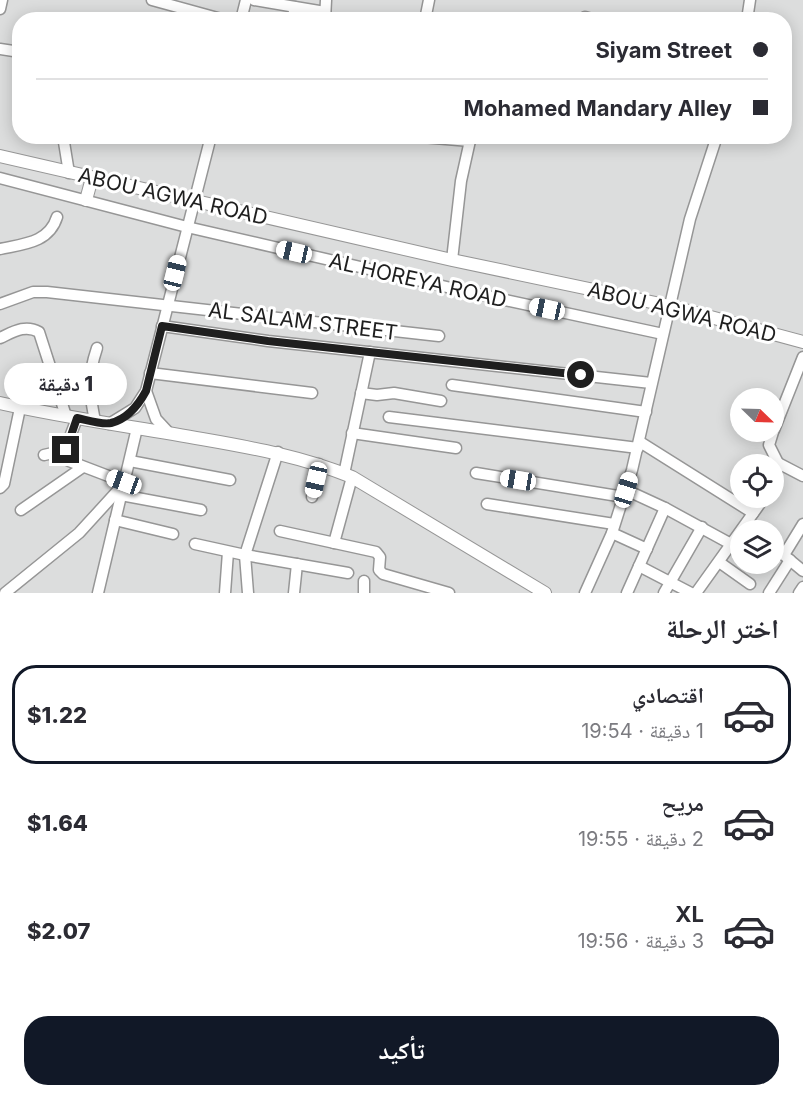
<!DOCTYPE html>
<html lang="ar">
<meta charset="utf-8">
<style>
:root{--surface:#fff;--page:#f2f2f3;--text:#2b2b33;--muted:#7c7c81;--line:#e1e1e2;--accent:#111827}
body{margin:0;font-family:Inter,"Noto Naskh Arabic",sans-serif;background:var(--page);color:var(--text);direction:rtl;height:100vh;display:flex;flex-direction:column;font-size:22px;white-space:nowrap}
*{box-sizing:border-box;margin:0}
p{font-size:20px;color:var(--muted)}
.icon{flex:none;width:33px;height:33px;fill:none;stroke:currentColor;stroke-width:2;stroke-linecap:round;stroke-linejoin:round}
.map{position:relative;height:593px;overflow:hidden;direction:ltr}
.sheet{display:flex;flex-direction:column;background:var(--surface);flex:1}
.sheet>*{flex:none}
.guide{position:absolute;left:12px;top:12px;width:780px;height:132px;border-radius:24px;box-shadow:0 3px 15px #0003;direction:rtl;display:grid;align-content:center;height:132px;padding:0 24px;background:var(--surface)}
.needle{width:39px;rotate:113deg}
.tools{position:absolute;left:730px;top:388px;display:grid;gap:12px}
.tools a{display:grid;place-items:center;width:54px;height:54px;border-radius:50%;background:var(--surface);box-shadow:0 3px 15px #0003;font-size:30px}
.end{position:absolute;width:27px;height:27px;margin:-14px;border:8px solid #1f1f1f;background:#fff;box-shadow:0 0 0 3px #fff}
.from{border-radius:50%}
.bubble{position:absolute;height:42px;border-radius:21px;background:var(--surface);box-shadow:0 3px 15px #0003;font-size:20px;font-weight:800;line-height:42px;text-align:center;direction:rtl}
.car{position:absolute;width:18px;height:36px;margin:-18px -9px;border-radius:8px;box-shadow:0 0 4px 2px #0007;background:linear-gradient(#fff 24%,#345 0 40%,#fff 0 76%,#345 0 86%,#fff 0)}
.guide b{display:flex;align-items:center;gap:21px;height:57px;font-size:22px}
.guide b+b{border-top:2px solid var(--line)}
.guide i{width:15px;height:15px;background:var(--text)}
ul{padding:0;list-style:none}
li{display:flex;align-items:center;gap:18px;height:99px;margin:0 12px 9px;padding:0 12px;border:3px solid transparent;border-radius:24px}
li div{flex:1}
li b{display:block;font-size:22px}
li em{font-style:normal;font-weight:800}
li.selected{border-color:var(--accent)}
li>.icon{width:54px;height:54px;stroke-width:1.5}
h2{padding:0 24px;font-size:27px;line-height:72px}
.primary-button{display:flex;gap:12px;margin-top:auto;padding:12px 24px}
.primary-button a{flex:1;height:69px;border-radius:24px;background:var(--accent);color:#fff;font-size:24px;font-weight:800;line-height:69px;text-align:center}
.map>svg:first-child{display:block}
.residential{fill:#dcdddd;fill-rule:evenodd}
.lines{fill:none;stroke-linecap:round;stroke-linejoin:round}
.minor-casing{stroke:#969696;stroke-width:13}
.tertiary-casing{stroke:#969696;stroke-width:14}
.minor{stroke:#fff;stroke-width:10}
.tertiary{stroke:#fff;stroke-width:12}
.route{stroke:#1f1f1f;stroke-width:8}
.labels{text-anchor:middle;dominant-baseline:central;stroke-width:6;stroke-linejoin:round;paint-order:stroke}
.street-label{font-size:21px;fill:#1f1f1f;stroke:#fff}
</style>
<div class="map">
<svg width="803" height="593" viewBox="0 0 803 593">
<rect width="100%" height="100%" fill="#e6edf0"/>
<path class="residential" d="M0 0H803V593H0ZM20 20H784V136H20ZM741 399H774V432H741ZM741 465H774V498H741ZM741 531H774V564H741Z"/>
<g class="lines">
<g class="minor-casing">
<g id="minor">
<polyline points="152,0 225,20"/>
<polyline points="254,0 325,12"/>
<polyline points="0,9 2,0"/>
<polyline points="585,17 595,20"/>
<polyline points="241,20 246,0"/>
<polyline points="292,20 295,7"/>
<polyline points="325,20 326,0"/>
<polyline points="425,20 429,0"/>
<polyline points="747,20 750,0"/>
<polyline points="0,49 20,52"/>
<polyline points="63,136 69,173"/>
<polyline points="410,136 470,141"/>
<polyline points="0,178 187,227 477,294 663,334"/>
<path d="M0 249C23 244 49 243 57 217"/>
<polyline points="452,260 461,181 471,136"/>
<polyline points="0,304 33,292 47,292 439,336"/>
<polyline points="162,326 268,341 651,383"/>
<path d="M0 338C13 332 25 324 39 332L66 416"/>
<polyline points="150,373 312,393"/>
<polyline points="452,385 646,412"/>
<polyline points="146,391 156,419 169,433"/>
<polyline points="361,393 377,395 394,393 441,401"/>
<polyline points="389,417 638,448"/>
<path d="M77 418C73 431 62 450 69 461L124 482"/>
<path d="M95 421C89 391 87 378 97 348"/>
<polyline points="109,424 135,408 146,391 211,136"/>
<polyline points="774,430 803,357"/>
<polyline points="773,432 769,445 778,463 774,480"/>
<polyline points="352,433 456,448"/>
<polyline points="640,442 753,513"/>
<polyline points="44,455 66,450"/>
<polyline points="130,461 230,480"/>
<polyline points="778,463 803,476"/>
<polyline points="476,473 624,497"/>
<polyline points="344,474 370,352"/>
<polyline points="0,488 4,484 20,408"/>
<polyline points="626,490 665,508 731,544"/>
<polyline points="121,495 201,510"/>
<polyline points="312,497 319,464"/>
<polyline points="487,504 614,524"/>
<polyline points="21,510 83,467"/>
<polyline points="115,520 173,534"/>
<polyline points="280,531 376,552 380,557 379,570 383,574 449,593"/>
<polyline points="612,533 647,549"/>
<polyline points="334,543 352,477"/>
<polyline points="195,544 245,555 348,573"/>
<polyline points="774,547 803,571"/>
<polyline points="784,555 803,524"/>
<polyline points="719,562 750,584"/>
<polyline points="639,566 691,593"/>
<polyline points="5,593 79,533 122,486"/>
<polyline points="98,593 137,428"/>
<polyline points="225,593 228,552"/>
<polyline points="248,593 245,555 278,452"/>
<polyline points="294,593 297,564"/>
<polyline points="364,593 364,581"/>
<polyline points="585,593 612,533 632,470 690,219 717,136"/>
<polyline points="627,593 665,508"/>
<polyline points="664,593 702,527"/>
<polyline points="696,593 764,498"/>
<polyline points="769,593 790,560"/>
<polyline points="799,593 803,587"/>
</g>
</g>
<g class="tertiary-casing">
<g id="tertiary">
<polyline points="0,156 452,260 670,306 803,342"/>
<polyline points="86,200 92,178"/>
<path d="M0 403C67 418 135 427 202 439 254 448 303 457 352 477L545 593"/>
</g>
</g>
<use href="#minor" class="minor"/>
<use href="#tertiary" class="tertiary"/>
</g>
<g class="lines">
<path class="route" d="M66 450 77 418C87 420 102 425 111 423 127 419 139 404 146 391L162 326 268 341 581 375"/>
</g>
<g class="labels">
<g class="street-label">
<text transform="translate(173 196) rotate(13)">ABOU AGWA ROAD</text>
<text transform="translate(418 280) rotate(13)">AL HOREYA ROAD</text>
<text transform="translate(682 312) rotate(14)">ABOU AGWA ROAD</text>
<text transform="translate(303 321) rotate(7)">AL SALAM STREET</text>
</g>
</g>
</svg>
<div class="tools">
<a><svg class="needle" viewBox="-14 -14 28 28"><path d="M0-13l5 13h-10z" fill="#e53935"/><path d="M0 13l5-13h-10z" fill="#7c7c81"/></svg></a>
<a><svg class="icon" aria-label="locate" viewBox="0 0 24 24"><circle cx="12" cy="12" r="6"/><path d="M12 2v4M12 18v4M2 12h4M18 12h4"/></svg></a>
<a><svg class="icon" aria-label="layers" viewBox="0 0 24 24"><path d="M12 4l9 5-9 5-9-5zM3 14l9 5 9-5"/></svg></a>
</div>
<i class="end from" style="left:581px;top:375px"></i>
<i class="end" style="left:66px;top:450px"></i>
<div class="bubble" style="left:4px;top:363px;width:123px">1 دقيقة</div>
<i class="car" style="left:294px;top:252px;rotate:283deg"></i>
<i class="car" style="left:175px;top:273px;rotate:14deg"></i>
<i class="car" style="left:547px;top:309px;rotate:282deg"></i>
<i class="car" style="left:316px;top:480px;rotate:193deg"></i>
<i class="car" style="left:518px;top:480px;rotate:279deg"></i>
<i class="car" style="left:124px;top:482px;rotate:290deg"></i>
<i class="car" style="left:626px;top:490px;rotate:17deg"></i>
<div class="guide">
<b><i class="from"></i>Siyam Street</b>
<b><i></i>Mohamed Mandary Alley</b>
</div>
</div>
<section class="sheet">
<h2>اختر الرحلة</h2>
<ul>
<li class="selected"><svg class="icon" aria-label="car" viewBox="0 0 24 24"><path d="M5 17H2v-5l4-1 3-4h7l3 4 3 1v5h-3M9 17h6M6 11h13"/><circle cx="7" cy="17" r="2"/><circle cx="17" cy="17" r="2"/></svg><div><b>اقتصادي</b><p>1 دقيقة · 19:54</p></div><em>$1.22</em></li>
<li><svg class="icon" aria-label="car" viewBox="0 0 24 24"><path d="M5 17H2v-5l4-1 3-4h7l3 4 3 1v5h-3M9 17h6M6 11h13"/><circle cx="7" cy="17" r="2"/><circle cx="17" cy="17" r="2"/></svg><div><b>مريح</b><p>2 دقيقة · 19:55</p></div><em>$1.64</em></li>
<li><svg class="icon" aria-label="car" viewBox="0 0 24 24"><path d="M5 17H2v-5l4-1 3-4h7l3 4 3 1v5h-3M9 17h6M6 11h13"/><circle cx="7" cy="17" r="2"/><circle cx="17" cy="17" r="2"/></svg><div><b>XL</b><p>3 دقيقة · 19:56</p></div><em>$2.07</em></li>
</ul>
<div class="primary-button"><a>تأكيد</a></div>
</section>
